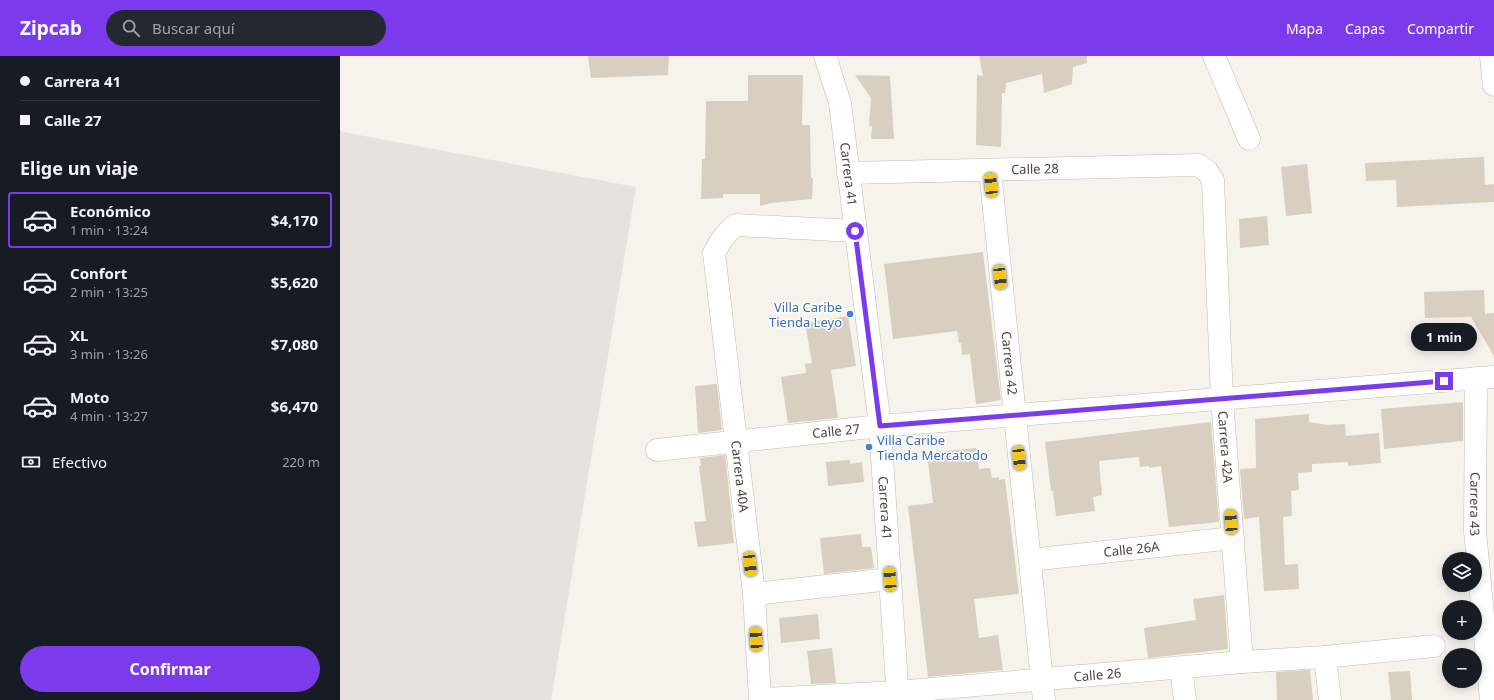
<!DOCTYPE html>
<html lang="es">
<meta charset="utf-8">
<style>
:root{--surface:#171b24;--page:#242831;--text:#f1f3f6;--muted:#9ea1a6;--line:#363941;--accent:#7c3aed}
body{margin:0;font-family:"Noto Sans",sans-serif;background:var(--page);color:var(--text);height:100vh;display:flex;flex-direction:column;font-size:15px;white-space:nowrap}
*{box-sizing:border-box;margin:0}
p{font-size:13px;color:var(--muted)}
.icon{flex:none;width:22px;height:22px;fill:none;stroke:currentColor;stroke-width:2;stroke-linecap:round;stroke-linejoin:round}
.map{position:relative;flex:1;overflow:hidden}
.drawer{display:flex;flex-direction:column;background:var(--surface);width:340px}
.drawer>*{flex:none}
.hud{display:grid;align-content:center;height:88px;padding:0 20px;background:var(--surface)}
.controls{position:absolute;left:1102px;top:496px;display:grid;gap:8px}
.controls a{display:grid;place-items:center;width:40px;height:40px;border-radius:50%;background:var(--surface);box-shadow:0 2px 10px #0003;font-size:20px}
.end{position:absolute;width:18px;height:18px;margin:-9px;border:5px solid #7c3aed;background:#fff;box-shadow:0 0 0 2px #fff}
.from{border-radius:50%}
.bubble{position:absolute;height:28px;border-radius:14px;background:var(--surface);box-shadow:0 2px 10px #0003;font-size:13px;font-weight:700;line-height:28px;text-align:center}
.car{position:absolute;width:12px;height:24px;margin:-12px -6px;border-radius:5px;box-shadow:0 0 3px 1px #0007;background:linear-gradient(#f5c518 24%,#345 0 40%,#f5c518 0 76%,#345 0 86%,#f5c518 0)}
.hud b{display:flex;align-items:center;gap:14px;height:38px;font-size:15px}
.hud b+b{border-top:1px solid var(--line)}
.hud i{width:10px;height:10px;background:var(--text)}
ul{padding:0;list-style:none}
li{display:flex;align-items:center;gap:12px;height:56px;margin:0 8px 6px;padding:0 12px;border:2px solid transparent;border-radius:4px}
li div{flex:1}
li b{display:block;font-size:15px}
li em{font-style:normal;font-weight:700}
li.current{border-color:var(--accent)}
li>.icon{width:36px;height:36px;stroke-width:1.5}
h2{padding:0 20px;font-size:18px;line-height:48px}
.pay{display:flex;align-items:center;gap:10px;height:44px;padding:0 20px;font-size:15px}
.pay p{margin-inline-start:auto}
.action{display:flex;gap:8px;margin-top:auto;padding:8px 20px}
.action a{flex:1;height:46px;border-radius:24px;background:var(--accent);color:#fff;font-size:16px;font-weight:700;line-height:46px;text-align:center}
header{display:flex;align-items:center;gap:24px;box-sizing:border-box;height:56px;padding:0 20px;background:var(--accent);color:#fff}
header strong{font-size:19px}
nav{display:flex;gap:22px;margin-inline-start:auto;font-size:14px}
.search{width:280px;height:36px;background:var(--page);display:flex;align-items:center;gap:10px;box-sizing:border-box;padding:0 14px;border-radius:22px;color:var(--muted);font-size:15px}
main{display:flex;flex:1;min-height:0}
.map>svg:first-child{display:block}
.industrial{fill:#e6e2dd}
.building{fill:#d8cfc1}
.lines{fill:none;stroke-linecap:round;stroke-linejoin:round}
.minor-casing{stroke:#c2bbae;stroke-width:23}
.minor{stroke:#fff;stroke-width:22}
.route{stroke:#7c3aed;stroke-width:5}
.shop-dot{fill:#3f7fe0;stroke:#fff;stroke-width:1.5}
.labels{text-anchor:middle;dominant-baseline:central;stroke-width:3;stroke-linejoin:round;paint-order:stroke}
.street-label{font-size:13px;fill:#4b4439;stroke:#fff}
.shop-label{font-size:13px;fill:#366cbe;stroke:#fff;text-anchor:end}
</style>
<header>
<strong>Zipcab</strong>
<div class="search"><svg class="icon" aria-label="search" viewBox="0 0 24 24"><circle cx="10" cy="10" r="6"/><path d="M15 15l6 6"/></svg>Buscar aquí</div>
<nav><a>Mapa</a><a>Capas</a><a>Compartir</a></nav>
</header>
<main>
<section class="drawer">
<div class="hud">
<b><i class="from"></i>Carrera 41</b>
<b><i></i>Calle 27</b>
</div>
<h2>Elige un viaje</h2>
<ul>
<li class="current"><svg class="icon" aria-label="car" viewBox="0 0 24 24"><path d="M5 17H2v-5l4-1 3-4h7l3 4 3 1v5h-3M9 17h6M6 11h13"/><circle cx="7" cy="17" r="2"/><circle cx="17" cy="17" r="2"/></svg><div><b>Económico</b><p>1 min · 13:24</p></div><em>$4,170</em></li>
<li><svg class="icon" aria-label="car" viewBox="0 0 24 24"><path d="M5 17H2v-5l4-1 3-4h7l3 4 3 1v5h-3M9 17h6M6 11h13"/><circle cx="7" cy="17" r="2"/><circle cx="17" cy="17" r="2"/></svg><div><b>Confort</b><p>2 min · 13:25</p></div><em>$5,620</em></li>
<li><svg class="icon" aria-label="car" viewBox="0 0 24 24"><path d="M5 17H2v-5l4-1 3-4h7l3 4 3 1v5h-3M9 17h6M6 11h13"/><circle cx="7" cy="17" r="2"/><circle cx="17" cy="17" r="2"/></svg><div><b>XL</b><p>3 min · 13:26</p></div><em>$7,080</em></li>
<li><svg class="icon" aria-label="car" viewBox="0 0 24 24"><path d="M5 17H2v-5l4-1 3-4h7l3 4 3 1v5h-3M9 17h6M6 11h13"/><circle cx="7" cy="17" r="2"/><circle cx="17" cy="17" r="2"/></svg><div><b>Moto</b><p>4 min · 13:27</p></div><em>$6,470</em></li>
</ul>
<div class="pay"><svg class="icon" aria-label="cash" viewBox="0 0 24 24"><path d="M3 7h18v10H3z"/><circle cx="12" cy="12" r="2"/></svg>Efectivo<p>220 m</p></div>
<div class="action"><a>Confirmar</a></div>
</section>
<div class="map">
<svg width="1154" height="644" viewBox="0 0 1154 644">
<rect width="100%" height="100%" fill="#f6f3ec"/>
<polygon class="industrial" points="0,74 3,76 296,131 211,644 0,644"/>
<g class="building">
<polygon points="248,0 329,0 328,19 251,22"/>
<polygon points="639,0 747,0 747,7 733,11 732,28 704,37 702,18 666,27 665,37 662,37 661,91 636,89 637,19 643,20"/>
<polygon points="408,19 463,19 462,69 470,69 471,122 473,122 472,143 431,147 420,150 420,138 383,138 383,142 361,143 362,103 365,103 366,45 408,45"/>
<polygon points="515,19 550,20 554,83 531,83 532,70 529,70 531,42"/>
<polygon points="1144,101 1145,129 1154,128 1154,146 1057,151 1056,124 1026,125 1025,107"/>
<polygon points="967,108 972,157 946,160 941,111"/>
<polygon points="927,160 929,189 900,192 899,163"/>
<polygon points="643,196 661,344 636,348 630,298 622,299 621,287 619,287 617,275 553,283 544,208"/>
<polygon points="1144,234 1145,258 1154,257 1154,300 1131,261 1085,262 1084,236"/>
<polygon points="508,260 516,310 491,314 498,362 448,367 441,321 466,317 465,308 472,307 465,267"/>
<polygon points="377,328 382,374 358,377 355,330"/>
<polygon points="1123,346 1123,385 1044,393 1041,353"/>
<polygon points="969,358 969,366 987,369 1005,368 1006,380 1039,377 1041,407 1008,410 1008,406 972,408 972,416 958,417 959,434 951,435 952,460 943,461 945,509 958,508 959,533 924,535 919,461 904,463 900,413 916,412 915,363"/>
<polygon points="871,366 879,466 829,471 821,410 809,412 809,410 800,411 799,401 759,405 762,439 753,441 755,455 716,460 713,435 711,435 705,386"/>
<polygon points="636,392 639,413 650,412 652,422 659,421 659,424 665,423 679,538 634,543 639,582 658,579 663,614 588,621 568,450 593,447 587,397"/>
<polygon points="385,399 392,462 391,462 394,487 358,491 354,466 366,465 359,410 361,410 360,402"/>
<polygon points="510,404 510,408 522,406 524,426 488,430 486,406"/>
<polygon points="521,478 522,491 531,491 534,512 484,518 480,482"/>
<polygon points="884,539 888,593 808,602 804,572 856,564 853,543"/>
<polygon points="478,558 480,583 441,587 439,562"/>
<polygon points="492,592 496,627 471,628 467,595"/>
<polygon points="970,614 973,644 937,644 936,616"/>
<polygon points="1070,615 1072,644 1051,644 1048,616"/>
</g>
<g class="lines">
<g class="minor-casing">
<g id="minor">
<path id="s1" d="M485 0 500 47 540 370 558 644"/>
<polyline points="874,0 909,83"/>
<polyline points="1151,0 1154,29"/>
<path id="s2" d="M650 114 704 644"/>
<path id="s3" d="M508 117 858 109 867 115 873 124 882 343 902 606"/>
<path id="s4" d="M515 175 396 169C385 177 380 186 374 197L414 538 420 643 557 636 902 606 985 601 1094 590"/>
<path id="s5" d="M1136 322 1135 475 1151 644"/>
<path id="s6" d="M317 394 540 370 1154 321"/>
<path id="s7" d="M690 504 893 482"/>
<polyline points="414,538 550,523"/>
<polyline points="985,601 990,644"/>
<polyline points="841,612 845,644"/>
</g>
</g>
<use href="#minor" class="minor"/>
</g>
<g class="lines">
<polyline class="route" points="515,175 540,370 1104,325"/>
</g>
<g class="shop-dot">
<circle cx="510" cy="258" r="4"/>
<circle cx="529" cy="391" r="4"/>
</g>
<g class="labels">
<g class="street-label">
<text stroke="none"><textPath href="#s3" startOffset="187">Calle 28</textPath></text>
<text stroke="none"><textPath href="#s1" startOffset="121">Carrera 41</textPath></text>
<text stroke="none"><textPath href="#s2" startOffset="194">Carrera 42</textPath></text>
<text stroke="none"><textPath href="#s6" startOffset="180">Calle 27</textPath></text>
<text stroke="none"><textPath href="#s3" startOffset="639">Carrera 42A</textPath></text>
<text stroke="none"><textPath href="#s4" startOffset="380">Carrera 40A</textPath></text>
<text stroke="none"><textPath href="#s5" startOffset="126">Carrera 43</textPath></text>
<text stroke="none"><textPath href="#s1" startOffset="457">Carrera 41</textPath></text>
<text stroke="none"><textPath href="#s7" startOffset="102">Calle 26A</textPath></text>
<text stroke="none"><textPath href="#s4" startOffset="942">Calle 26</textPath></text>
</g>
<g class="shop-label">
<text x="502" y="251">Villa Caribe<tspan x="502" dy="15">Tienda Leyo</tspan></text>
<text x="537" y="384" text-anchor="start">Villa Caribe<tspan x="537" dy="15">Tienda Mercatodo</tspan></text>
</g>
</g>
</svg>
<div class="controls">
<a><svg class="icon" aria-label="layers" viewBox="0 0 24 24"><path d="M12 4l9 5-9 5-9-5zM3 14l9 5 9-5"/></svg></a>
<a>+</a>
<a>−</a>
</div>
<i class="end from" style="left:515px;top:175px"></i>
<i class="end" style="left:1104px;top:325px"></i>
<div class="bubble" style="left:1071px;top:267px;width:66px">1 min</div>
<i class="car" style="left:651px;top:129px;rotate:354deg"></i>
<i class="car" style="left:660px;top:221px;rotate:174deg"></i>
<i class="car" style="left:679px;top:402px;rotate:174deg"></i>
<i class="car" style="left:891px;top:466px;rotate:356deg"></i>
<i class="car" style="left:410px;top:508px;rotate:174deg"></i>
<i class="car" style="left:550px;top:523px;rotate:356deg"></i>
<i class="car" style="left:416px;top:583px;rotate:357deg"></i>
</div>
</main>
